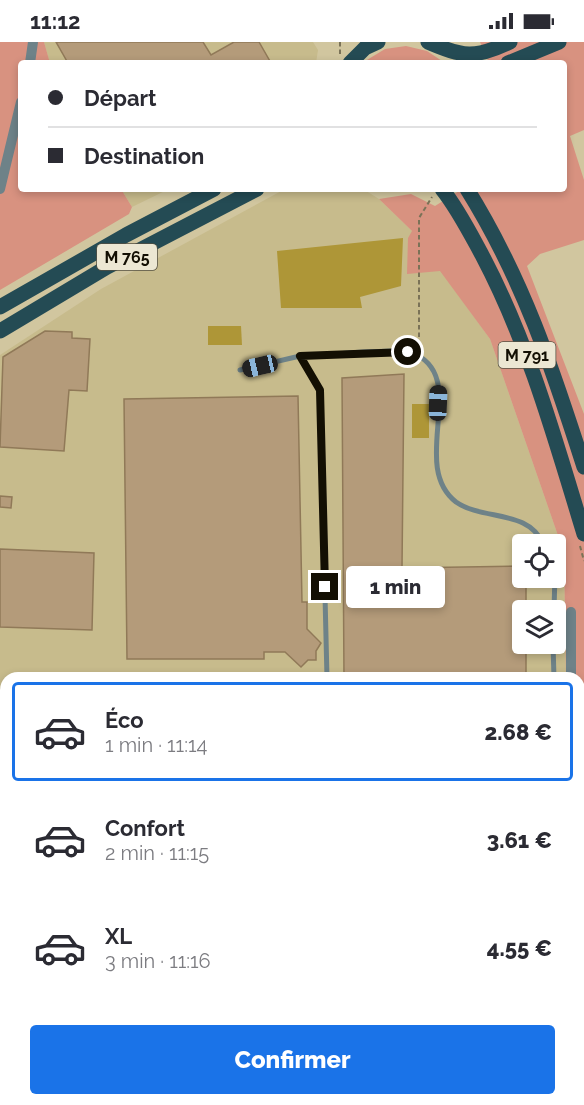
<!DOCTYPE html>
<html lang="fr">
<meta charset="utf-8">
<style>
:root{--surface:#fff;--page:#f7f7f7;--text:#2b2b33;--muted:#7c7c81;--line:#e1e1e2;--accent:#1a73e8}
body{margin:0;font-family:Raleway,sans-serif;background:var(--page);color:var(--text);height:100vh;display:flex;flex-direction:column;font-size:22px;white-space:nowrap}
*{box-sizing:border-box;margin:0}
p{font-size:20px;color:var(--muted)}
.icon{flex:none;width:33px;height:33px;fill:none;stroke:currentColor;stroke-width:2;stroke-linecap:round;stroke-linejoin:round}
.map{position:relative;flex:1;overflow:hidden}
.drawer{position:absolute;left:0px;top:630px;width:585px;height:434px;display:flex;flex-direction:column;background:var(--surface);border-radius:18px 18px 0 0;box-shadow:0 3px 9px #0003}
.drawer>*{flex:none}
.guide{position:absolute;left:18px;top:18px;width:549px;height:132px;border-radius:6px;box-shadow:0 3px 9px #0003;display:grid;align-content:center;height:132px;padding:0 30px;background:var(--surface)}
.fabs{position:absolute;left:512px;top:492px;display:grid;gap:12px}
.fabs a{display:grid;place-items:center;width:54px;height:54px;border-radius:6px;background:var(--surface);box-shadow:0 3px 9px #0003;font-size:30px}
.end{position:absolute;width:27px;height:27px;margin:-14px;border:8px solid #130f03;background:#fff;box-shadow:0 0 0 3px #fff}
.from{border-radius:50%}
.bubble{position:absolute;height:42px;border-radius:6px;background:var(--surface);box-shadow:0 3px 9px #0003;font-size:20px;font-weight:800;line-height:42px;text-align:center}
.car{position:absolute;width:18px;height:36px;margin:-18px -9px;border-radius:8px;box-shadow:0 0 4px 2px #0007;background:linear-gradient(#222 24%,#8ab4d8 0 40%,#222 0 76%,#8ab4d8 0 86%,#222 0)}
.guide b{display:flex;align-items:center;gap:21px;height:57px;font-size:22px}
.guide b+b{border-top:2px solid var(--line)}
.guide i{width:15px;height:15px;background:var(--text)}
ul{padding:10px 0 0;list-style:none}
li{display:flex;align-items:center;gap:18px;height:99px;margin:0 12px 9px;padding:0 18px;border:3px solid transparent;border-radius:6px}
li div{flex:1}
li b{display:block;font-size:22px}
li em{font-style:normal;font-weight:800}
li.selected{border-color:var(--accent)}
li>.icon{width:54px;height:54px;stroke-width:1.5}
.button{display:flex;gap:12px;margin-top:auto;padding:12px 30px}
.button a{flex:1;height:69px;border-radius:6px;background:var(--accent);color:#fff;font-size:24px;font-weight:800;line-height:69px;text-align:center}
.status{display:flex;justify-content:space-between;align-items:center;height:42px;padding:0 30px;background:var(--surface);direction:ltr}
.status svg{height:16px;fill:currentColor}
.map>svg:first-child{display:block}
.built{fill:#c7bb8c;fill-rule:evenodd}
.green{fill:#d89280}
.water{fill:#ae9637}
.building{fill:#b49b7a;stroke:#907958;stroke-width:1.5}
.lines{fill:none;stroke-linecap:round;stroke-linejoin:round}
.path{stroke:#7a7257;stroke-width:2;stroke-dasharray:4.5 3;stroke-linecap:butt}
.service{stroke:#6e8288;stroke-width:5}
.minor{stroke:#6e8288;stroke-width:10}
.primary{stroke:#244b54;stroke-width:15}
.route{stroke:#130f03;stroke-width:8}
.labels{text-anchor:middle;dominant-baseline:central;stroke-width:5;stroke-linejoin:round;paint-order:stroke}
.shield{fill:#ece7d3;stroke:#545041;stroke-width:1.5}
.shield-label{font-size:16px;font-weight:bold;fill:#130f03}
</style>
<div class="status"><b>11:12</b><svg viewBox="0 0 49 12"><path d="M0 12V9h3v3zM5 12V6h3v6zM10 12V3h3v9zM15 12V0h3v12zM26 1h20v11H26zM47 4h2v5h-2z"/></svg></div>
<div class="map">
<svg width="584" height="1063" viewBox="0 0 584 1063">
<rect width="100%" height="100%" fill="#d1c69f"/>
<g class="built">
<polygon points="44,0 313,0 318,8 316,21 50,21"/>
<polygon points="121,147 169,147 132,165"/>
<path d="M285 147H363L379 157 412 189 490 297 564 511 566 636H6V831H0V313L101 247ZM522 502H555V536H522ZM522 568H555V602H522Z"/>
<polygon points="81,1058 477,1058 476,1063 82,1063"/>
</g>
<g class="green">
<polygon points="0,0 44,0 50,21 21,21 21,147 121,147 132,165 129,172 0,248"/>
<polygon points="480,0 584,0 584,88 570,94 584,138 584,198 540,212 527,224 584,372 584,724 579,724 579,636 566,636 564,511 490,297 440,229 407,232 408,196 412,189 379,157 411,152 435,164 462,147 564,147 564,21 489,21"/>
<polygon points="406,4 427,9 445,21 362,21 385,7"/>
</g>
<g class="water">
<polygon points="403,196 401,244 360,255 362,266 281,266 277,209"/>
<polygon points="208,284 241,284 242,303 208,303"/>
<rect x="412" y="362" width="17" height="34"/>
</g>
<g class="building">
<polygon points="56,0 203,0 211,13 234,0 259,0 271,21 68,21"/>
<polygon points="45,289 72,290 72,296 90,297 87,349 69,348 64,409 0,405 3,315"/>
<polygon points="404,332 402,526 522,524 522,536 526,536 526,568 522,568 522,602 526,602 526,636 344,636 342,336"/>
<polygon points="298,354 302,560 307,560 307,587 321,601 316,609 316,618 308,618 301,625 285,610 264,610 264,617 127,617 124,357"/>
<polygon points="0,454 12,455 11,466 0,465"/>
<polygon points="0,507 94,511 92,588 0,585"/>
</g>
<g class="lines">
<g class="path">
<polyline points="340,12 340,0"/>
<polyline points="419,295 419,176 432,155"/>
<polyline points="580,504 584,519"/>
</g>
<g class="service">
<path d="M300 314C320 314 396 306 410 310 473 332 407 422 456 460 483 479 529 467 543 502"/>
<polyline points="240,328 300,314 320,348 327,636"/>
<polyline points="554,568 555,532"/>
<polyline points="553,602 554,636"/>
</g>
<g class="minor">
<polyline points="30,21 33,0"/>
<polyline points="0,147 21,60"/>
<polyline points="571,570 571,636"/>
<polyline points="0,734 6,734"/>
<polyline points="579,901 584,936"/>
<polyline points="360,1058 361,1063"/>
</g>
<g class="primary">
<path d="M428 0C463 15 475 17 510 0"/>
<polyline points="350,21 365,6 378,0"/>
<polyline points="508,21 559,0"/>
<path d="M442 147C458 167 470 191 482 213 529 302 555 397 584 492"/>
<path d="M467 147C523 237 552 325 584 425"/>
<polyline points="0,265 126,193 214,147"/>
<polyline points="0,289 107,225 257,147"/>
</g>
</g>
<g class="lines">
<polyline class="route" points="325,545 320,348 300,314 408,310"/>
</g>
<g class="labels">
<g class="shield">
<rect x="97" y="202" width="60" height="26" rx="4.5"/>
<rect x="498.5" y="300" width="57" height="26" rx="4.5"/>
</g>
<g class="shield-label">
<text x="127" y="215">M 765</text>
<text x="527" y="313">M 791</text>
</g>
</g>
</svg>
<div class="fabs">
<a><svg class="icon" aria-label="locate" viewBox="0 0 24 24"><circle cx="12" cy="12" r="6"/><path d="M12 2v4M12 18v4M2 12h4M18 12h4"/></svg></a>
<a><svg class="icon" aria-label="layers" viewBox="0 0 24 24"><path d="M12 4l9 5-9 5-9-5zM3 14l9 5 9-5"/></svg></a>
</div>
<i class="end from" style="left:408px;top:310px"></i>
<i class="end" style="left:325px;top:545px"></i>
<div class="bubble" style="left:346px;top:524px;width:99px">1 min</div>
<i class="car" style="left:260px;top:324px;rotate:257deg"></i>
<i class="car" style="left:438px;top:361px;rotate:2deg"></i>
<div class="guide">
<b><i class="from"></i>Départ</b>
<b><i></i>Destination</b>
</div>
<section class="drawer">
<ul>
<li class="selected"><svg class="icon" aria-label="car" viewBox="0 0 24 24"><path d="M5 17H2v-5l4-1 3-4h7l3 4 3 1v5h-3M9 17h6M6 11h13"/><circle cx="7" cy="17" r="2"/><circle cx="17" cy="17" r="2"/></svg><div><b>Éco</b><p>1 min · 11:14</p></div><em>2.68 €</em></li>
<li><svg class="icon" aria-label="car" viewBox="0 0 24 24"><path d="M5 17H2v-5l4-1 3-4h7l3 4 3 1v5h-3M9 17h6M6 11h13"/><circle cx="7" cy="17" r="2"/><circle cx="17" cy="17" r="2"/></svg><div><b>Confort</b><p>2 min · 11:15</p></div><em>3.61 €</em></li>
<li><svg class="icon" aria-label="car" viewBox="0 0 24 24"><path d="M5 17H2v-5l4-1 3-4h7l3 4 3 1v5h-3M9 17h6M6 11h13"/><circle cx="7" cy="17" r="2"/><circle cx="17" cy="17" r="2"/></svg><div><b>XL</b><p>3 min · 11:16</p></div><em>4.55 €</em></li>
</ul>
<div class="button"><a>Confirmer</a></div>
</section>
</div>
